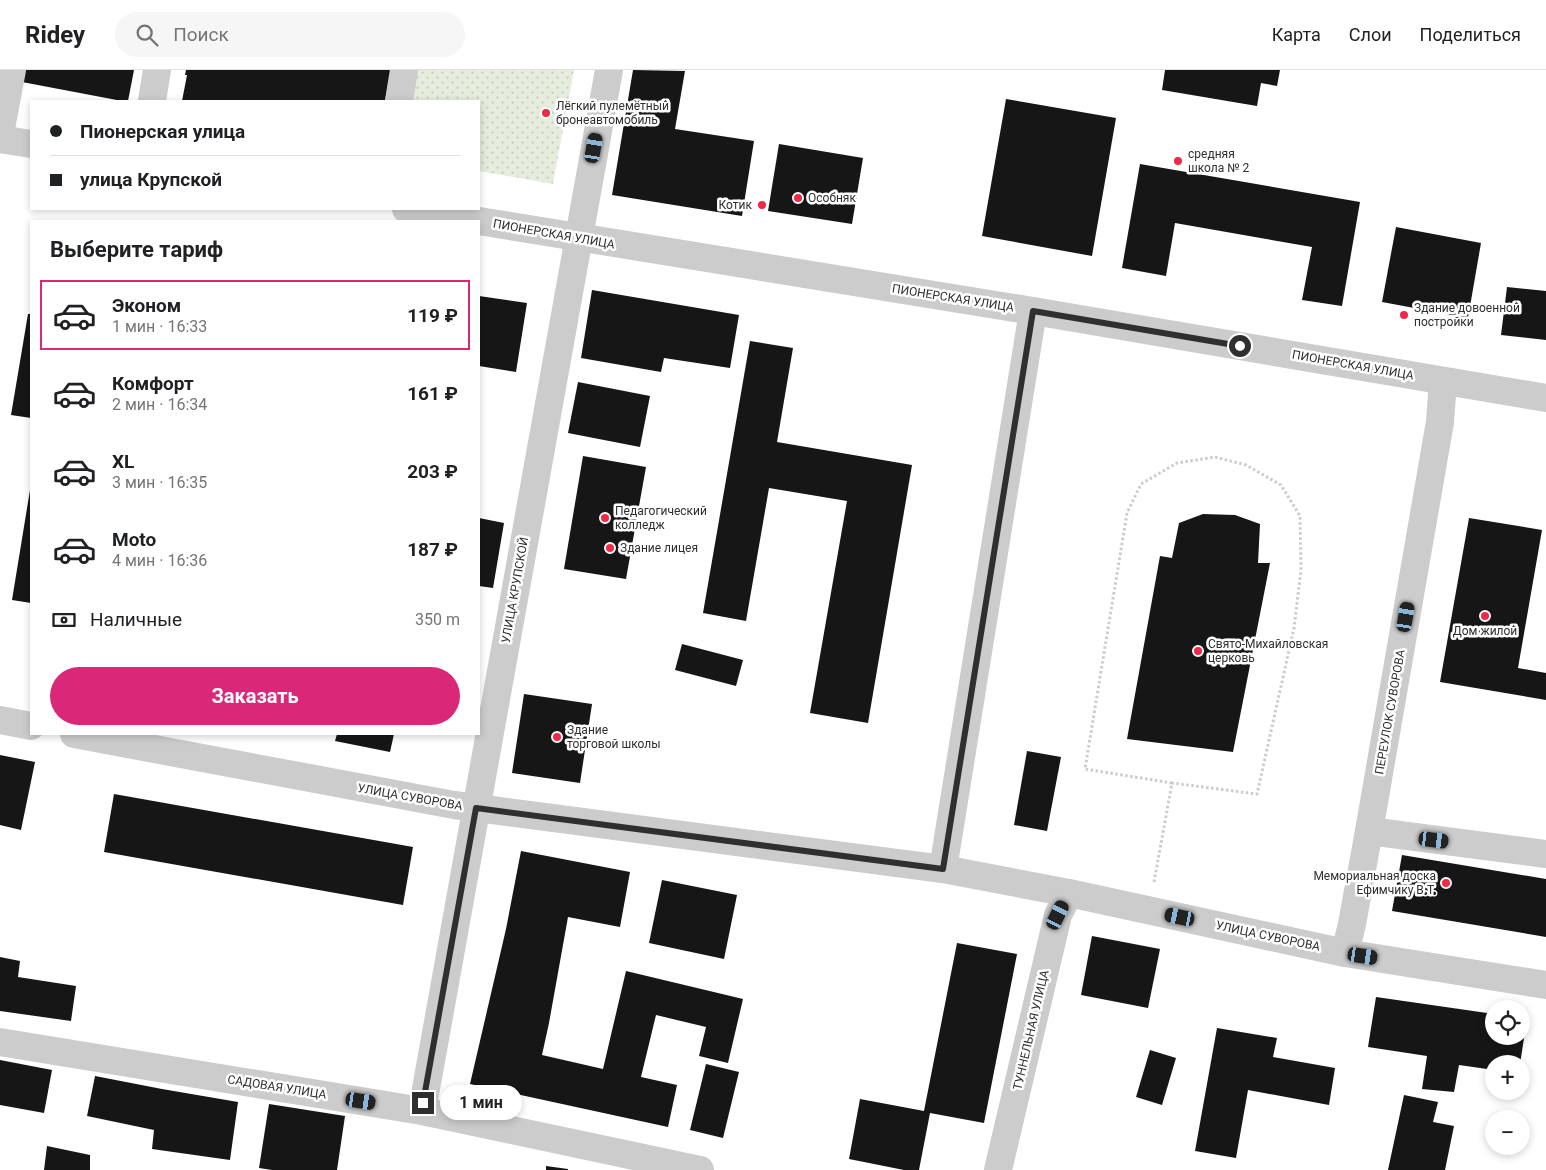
<!DOCTYPE html>
<html lang="ru">
<meta charset="utf-8">
<style>
:root{--surface:#fff;--page:#f6f6f6;--text:#202124;--muted:#757577;--line:#e0e0e0;--accent:#db2777}
body{margin:0;font-family:Roboto,sans-serif;background:var(--page);color:var(--text);height:100vh;display:flex;flex-direction:column;font-size:19px;white-space:nowrap}
*{box-sizing:border-box;margin:0}
p{font-size:16px;color:var(--muted)}
.icon{flex:none;width:28px;height:28px;fill:none;stroke:currentColor;stroke-width:2;stroke-linecap:round;stroke-linejoin:round}
.map{position:relative;flex:1;overflow:hidden}
.panel{position:absolute;left:30px;top:150px;width:450px;height:515px;display:flex;flex-direction:column;background:var(--surface);border-radius:0px;box-shadow:0 2px 8px #0003}
.panel>*{flex:none}
.hud{position:absolute;left:30px;top:30px;width:450px;height:110px;border-radius:0px;box-shadow:0 2px 8px #0003;display:grid;align-content:center;height:110px;padding:0 20px;background:var(--surface)}
.buttons{position:absolute;left:1485px;top:930px;display:grid;gap:10px}
.buttons a{display:grid;place-items:center;width:45px;height:45px;border-radius:50%;background:var(--surface);box-shadow:0 2px 8px #0003;font-size:25px}
.end{position:absolute;width:22px;height:22px;margin:-11px;border:6px solid #2f2f2f;background:#fff;box-shadow:0 0 0 2px #fff}
.from{border-radius:50%}
.bubble{position:absolute;height:35px;border-radius:18px;background:var(--surface);box-shadow:0 2px 8px #0003;font-size:16px;font-weight:700;line-height:35px;text-align:center}
.car{position:absolute;width:15px;height:30px;margin:-15px -8px;border-radius:6px;box-shadow:0 0 4px 1px #0007;background:linear-gradient(#222 24%,#8ab4d8 0 40%,#222 0 76%,#8ab4d8 0 86%,#222 0)}
.hud b{display:flex;align-items:center;gap:18px;height:48px;font-size:19px}
.hud b+b{border-top:1px solid var(--line)}
.hud i{width:12px;height:12px;background:var(--text)}
ul{padding:0;list-style:none}
li{display:flex;align-items:center;gap:15px;height:70px;margin:0 10px 8px;padding:0 10px;border:2px solid transparent;border-radius:0px}
li div{flex:1}
li b{display:block;font-size:19px}
li em{font-style:normal;font-weight:700}
li.active{border-color:var(--accent)}
li>.icon{width:45px;height:45px;stroke-width:1.5}
h2{padding:0 20px;font-size:22px;line-height:60px}
.pay{display:flex;align-items:center;gap:12px;height:55px;padding:0 20px;font-size:19px}
.pay p{margin-inline-start:auto}
.cta{display:flex;gap:10px;margin-top:auto;padding:10px 20px}
.cta a{flex:1;height:58px;border-radius:30px;background:var(--accent);color:#fff;font-size:20px;font-weight:700;line-height:58px;text-align:center}
header{display:flex;align-items:center;gap:30px;box-sizing:border-box;height:70px;padding:0 25px;background:var(--surface);border-bottom:1px solid var(--line)}
header strong{font-size:24px}
nav{display:flex;gap:28px;margin-inline-start:auto;font-size:18px}
.search{width:350px;height:45px;background:var(--page);display:flex;align-items:center;gap:12px;box-sizing:border-box;padding:0 18px;border-radius:28px;color:var(--muted);font-size:19px}
.map>svg:first-child{display:block}
.grass{fill:url(#grass-dots)}
.building{fill:#161616}
.lines{fill:none;stroke-linecap:round;stroke-linejoin:round}
.path{stroke:#ccc;stroke-width:3;stroke-dasharray:2.5 2.5;stroke-linecap:butt}
.minor{stroke:#ccc;stroke-width:28}
.route{stroke:#2f2f2f;stroke-width:6}
.poi-dot{fill:#ee2a47;stroke:#fff;stroke-width:2}
.labels{text-anchor:middle;dominant-baseline:central;stroke-width:5;stroke-linejoin:round;paint-order:stroke}
.poi-label{font-size:12px;fill:#2f2f2f;stroke:#fff;text-anchor:start}
.street-label{font-size:12px;fill:#2f2f2f;stroke:#fff}
</style>
<header>
<strong>Ridey</strong>
<div class="search"><svg class="icon" aria-label="search" viewBox="0 0 24 24"><circle cx="10" cy="10" r="6"/><path d="M15 15l6 6"/></svg>Поиск</div>
<nav><a>Карта</a><a>Слои</a><a>Поделиться</a></nav>
</header>
<div class="map">
<svg width="1546" height="1100" viewBox="0 0 1546 1100">
<defs>
<pattern id="grass-dots" width="8" height="8" patternUnits="userSpaceOnUse" patternTransform="scale(1.25)"><rect width="8" height="8" fill="#e7eddd"/><path d="M2 2h.1M6 6h.1" fill="none" stroke="#c6ccbe" stroke-width="1.8" stroke-linecap="round"/></pattern>
</defs>
<rect width="100%" height="100%" fill="#fff"/>
<polygon class="grass" points="408,0 574,0 553,114 479,101 479,31 403,31"/>
<g class="building">
<polygon points="24,0 134,0 128,31 122,31 22,12"/>
<polygon points="186,0 391,0 385,31 182,31 187,5 185,5"/>
<polygon points="633,0 685,1 675,59 754,71 742,146 612,125"/>
<polygon points="1165,0 1280,0 1277,16 1261,13 1257,36 1162,20"/>
<polygon points="1006,29 1116,48 1092,186 982,166"/>
<polygon points="779,74 863,88 852,154 768,141"/>
<polygon points="1140,94 1360,132 1342,236 1302,230 1312,177 1175,153 1166,206 1122,198"/>
<polygon points="1396,157 1481,173 1468,248 1382,232"/>
<polygon points="1507,217 1546,221 1546,270 1501,265"/>
<polygon points="592,220 739,245 730,298 664,288 661,302 581,288"/>
<polygon points="479,226 527,233 516,302 479,296"/>
<polygon points="28,244 31,244 31,348 11,345"/>
<polygon points="750,271 793,278 777,372 912,395 868,653 810,643 847,431 769,418 746,551 703,543"/>
<polygon points="578,312 650,326 640,377 568,363"/>
<polygon points="583,386 646,397 626,509 564,499"/>
<polygon points="30,420 31,420 31,533 12,530"/>
<polygon points="1203,444 1235,445 1260,454 1258,493 1270,493 1233,682 1127,669 1160,486 1172,488 1179,453"/>
<polygon points="479,448 504,453 493,518 479,516"/>
<polygon points="1469,448 1542,460 1518,598 1546,603 1546,630 1440,612"/>
<polygon points="682,574 743,590 736,616 675,600"/>
<polygon points="524,624 592,634 580,713 512,703"/>
<polygon points="337,664 394,664 390,682 335,671"/>
<polygon points="1027,681 1061,687 1047,761 1014,755"/>
<polygon points="0,685 35,692 21,760 0,755"/>
<polygon points="114,724 413,777 403,835 104,782"/>
<polygon points="521,781 630,802 620,857 568,847 549,953 542,985 603,999 626,901 743,929 728,993 699,986 706,957 656,945 641,1007 677,1015 668,1057 470,1014 506,859"/>
<polygon points="1402,785 1546,809 1546,867 1392,841"/>
<polygon points="662,810 737,825 724,889 649,873"/>
<polygon points="1092,866 1160,879 1148,938 1081,925"/>
<polygon points="957,873 1017,884 984,1053 930,1043 919,1100 904,1100 849,1089 860,1029 924,1041"/>
<polygon points="0,887 20,891 18,907 76,916 71,951 0,941"/>
<polygon points="1376,927 1494,944 1494,966 1521,966 1521,948 1527,949 1520,994 1494,994 1494,1000 1459,995 1454,1022 1422,1019 1427,986 1368,977"/>
<polygon points="1217,958 1277,968 1273,987 1335,998 1329,1035 1248,1020 1236,1088 1195,1081"/>
<polygon points="1150,980 1176,988 1162,1035 1136,1027"/>
<polygon points="0,990 52,1000 44,1043 0,1035"/>
<polygon points="706,994 739,1002 723,1068 690,1060"/>
<polygon points="95,1006 162,1019 238,1032 230,1090 152,1079 154,1060 87,1046"/>
<polygon points="1404,1025 1438,1032 1433,1052 1454,1056 1445,1100 1388,1100"/>
<polygon points="269,1034 345,1046 337,1100 272,1100 259,1098"/>
<polygon points="47,1076 90,1085 90,1100 44,1100"/>
<polygon points="546,1096 568,1099 568,1100 546,1100"/>
</g>
<g class="lines">
<polyline class="path" points="1154,812 1172,713 1257,724 1294,558 1301,500 1300,446 1281,415 1246,395 1215,387 1177,393 1141,414 1127,443 1085,699 1172,713"/>
<g class="minor">
<polyline points="152,31 157,0"/>
<polyline points="399,31 404,0"/>
<polyline points="0,64 12,0"/>
<polyline points="0,69 31,74"/>
<polyline points="406,139 478,151"/>
<polyline points="479,151 1033,241 1546,328"/>
<polyline points="0,650 31,656"/>
<polyline points="74,664 454,735 943,799 1069,823 1345,883 1546,915"/>
<polyline points="1369,761 1546,784"/>
<polyline points="943,799 1033,241"/>
<polyline points="1345,883 1352,854 1369,761 1440,352 1443,311"/>
<polyline points="0,972 422,1041 700,1100"/>
<polyline points="422,1041 609,0"/>
<polyline points="998,1100 1058,845 1069,823"/>
</g>
</g>
<g class="lines">
<polyline class="route" points="423,1033 476,738 943,799 1033,241 1240,276"/>
</g>
<g class="poi-dot">
<circle cx="546" cy="43" r="5"/>
<circle cx="1178" cy="91" r="5"/>
<circle cx="798" cy="128" r="5"/>
<circle cx="762" cy="135" r="5"/>
<circle cx="1404" cy="245" r="5"/>
<circle cx="605" cy="448" r="5"/>
<circle cx="610" cy="478" r="5"/>
<circle cx="1485" cy="546" r="5"/>
<circle cx="1198" cy="581" r="5"/>
<circle cx="557" cy="667" r="5"/>
<circle cx="1446" cy="813" r="5"/>
</g>
<g class="labels">
<g class="poi-label">
<text x="556" y="36">Лёгкий пулемётный<tspan x="556" dy="14">бронеавтомобиль</tspan></text>
<text x="1188" y="84">средняя<tspan x="1188" dy="14">школа № 2</tspan></text>
<text x="808" y="128">Особняк</text>
<text x="752" y="135" text-anchor="end">Котик</text>
<text x="1414" y="238">Здание довоенной<tspan x="1414" dy="14">постройки</tspan></text>
<text x="615" y="441">Педагогический<tspan x="615" dy="14">колледж</tspan></text>
<text x="620" y="478">Здание лицея</text>
<text x="1485" y="561" text-anchor="middle">Дом жилой</text>
<text x="1208" y="574">Свято-Михайловская<tspan x="1208" dy="14">церковь</tspan></text>
<text x="567" y="660">Здание<tspan x="567" dy="14">торговой школы</tspan></text>
<text x="1436" y="806" text-anchor="end">Мемориальная доска<tspan x="1436" dy="14">Ефимчику В.Т.</tspan></text>
</g>
<g class="street-label">
<text transform="translate(554 164) rotate(10)">ПИОНЕРСКАЯ УЛИЦА</text>
<text transform="translate(953 228) rotate(9)">ПИОНЕРСКАЯ УЛИЦА</text>
<text transform="translate(1353 295) rotate(10)">ПИОНЕРСКАЯ УЛИЦА</text>
<text transform="translate(515 520) rotate(-80)">УЛИЦА КРУПСКОЙ</text>
<text transform="translate(1390 642) rotate(-80)">ПЕРЕУЛОК СУВОРОВА</text>
<text transform="translate(410 727) rotate(10)">УЛИЦА СУВОРОВА</text>
<text transform="translate(1268 866) rotate(12)">УЛИЦА СУВОРОВА</text>
<text transform="translate(1031 960) rotate(-77)">ТУННЕЛЬНАЯ УЛИЦА</text>
<text transform="translate(277 1017) rotate(9)">САДОВАЯ УЛИЦА</text>
</g>
</g>
</svg>
<div class="buttons">
<a><svg class="icon" aria-label="locate" viewBox="0 0 24 24"><circle cx="12" cy="12" r="6"/><path d="M12 2v4M12 18v4M2 12h4M18 12h4"/></svg></a>
<a>+</a>
<a>−</a>
</div>
<i class="end from" style="left:1240px;top:276px"></i>
<i class="end" style="left:423px;top:1033px"></i>
<div class="bubble" style="left:440px;top:1015px;width:82px">1 мин</div>
<i class="car" style="left:594px;top:78px;rotate:10deg"></i>
<i class="car" style="left:1406px;top:547px;rotate:10deg"></i>
<i class="car" style="left:1434px;top:770px;rotate:97deg"></i>
<i class="car" style="left:1058px;top:845px;rotate:26deg"></i>
<i class="car" style="left:1180px;top:847px;rotate:282deg"></i>
<i class="car" style="left:1363px;top:886px;rotate:99deg"></i>
<i class="car" style="left:361px;top:1031px;rotate:99deg"></i>
<div class="hud">
<b><i class="from"></i>Пионерская улица</b>
<b><i></i>улица Крупской</b>
</div>
<section class="panel">
<h2>Выберите тариф</h2>
<ul>
<li class="active"><svg class="icon" aria-label="car" viewBox="0 0 24 24"><path d="M5 17H2v-5l4-1 3-4h7l3 4 3 1v5h-3M9 17h6M6 11h13"/><circle cx="7" cy="17" r="2"/><circle cx="17" cy="17" r="2"/></svg><div><b>Эконом</b><p>1 мин · 16:33</p></div><em>119 ₽</em></li>
<li><svg class="icon" aria-label="car" viewBox="0 0 24 24"><path d="M5 17H2v-5l4-1 3-4h7l3 4 3 1v5h-3M9 17h6M6 11h13"/><circle cx="7" cy="17" r="2"/><circle cx="17" cy="17" r="2"/></svg><div><b>Комфорт</b><p>2 мин · 16:34</p></div><em>161 ₽</em></li>
<li><svg class="icon" aria-label="car" viewBox="0 0 24 24"><path d="M5 17H2v-5l4-1 3-4h7l3 4 3 1v5h-3M9 17h6M6 11h13"/><circle cx="7" cy="17" r="2"/><circle cx="17" cy="17" r="2"/></svg><div><b>XL</b><p>3 мин · 16:35</p></div><em>203 ₽</em></li>
<li><svg class="icon" aria-label="car" viewBox="0 0 24 24"><path d="M5 17H2v-5l4-1 3-4h7l3 4 3 1v5h-3M9 17h6M6 11h13"/><circle cx="7" cy="17" r="2"/><circle cx="17" cy="17" r="2"/></svg><div><b>Moto</b><p>4 мин · 16:36</p></div><em>187 ₽</em></li>
</ul>
<div class="pay"><svg class="icon" aria-label="cash" viewBox="0 0 24 24"><path d="M3 7h18v10H3z"/><circle cx="12" cy="12" r="2"/></svg>Наличные<p>350 m</p></div>
<div class="cta"><a>Заказать</a></div>
</section>
</div>
